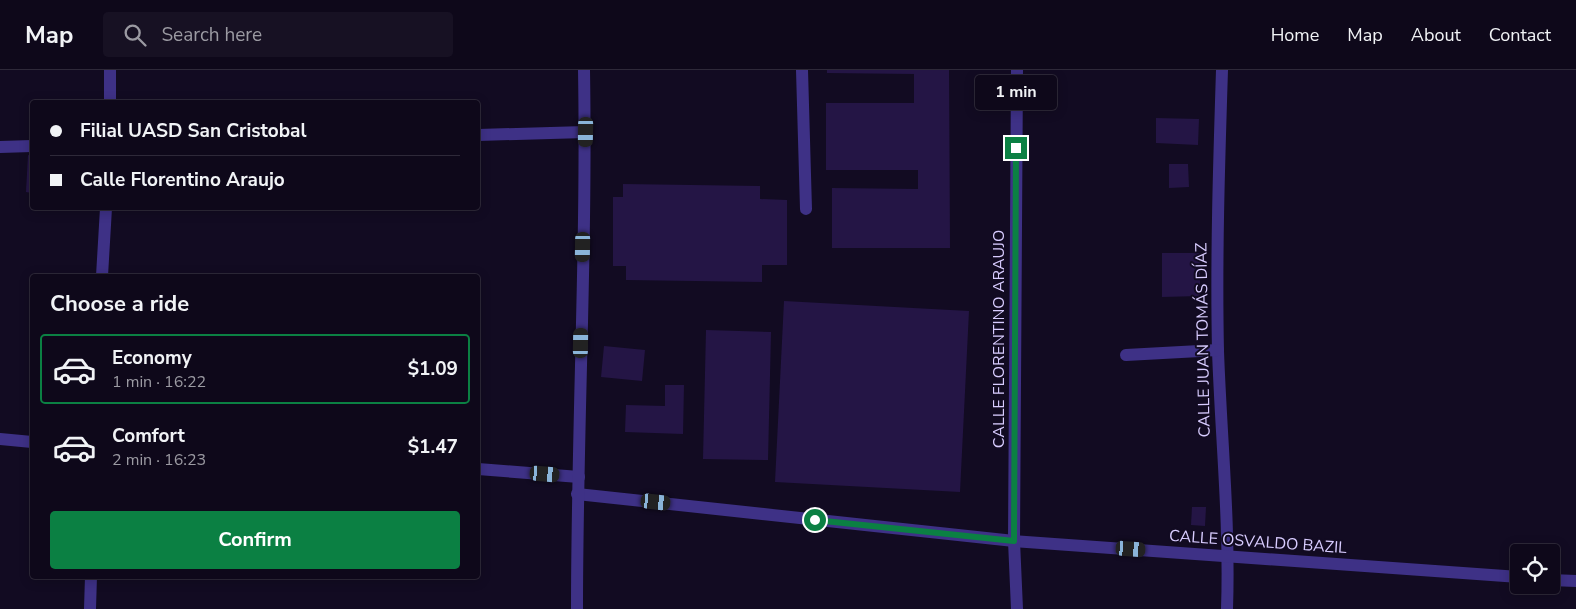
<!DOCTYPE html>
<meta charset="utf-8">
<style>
:root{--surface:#0e081a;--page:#171123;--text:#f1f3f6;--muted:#9b9aa2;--line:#2e2939;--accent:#0b8043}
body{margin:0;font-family:"Nunito Sans",sans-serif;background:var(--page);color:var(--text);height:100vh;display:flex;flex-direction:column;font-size:19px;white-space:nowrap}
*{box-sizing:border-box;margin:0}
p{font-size:16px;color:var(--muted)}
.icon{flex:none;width:28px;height:28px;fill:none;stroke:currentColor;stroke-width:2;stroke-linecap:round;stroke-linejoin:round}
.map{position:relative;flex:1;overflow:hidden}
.sheet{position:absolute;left:30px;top:204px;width:450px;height:305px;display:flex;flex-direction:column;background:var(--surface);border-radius:5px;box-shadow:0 2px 12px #0003,0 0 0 1px var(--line)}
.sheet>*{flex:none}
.banner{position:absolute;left:30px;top:30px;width:450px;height:110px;border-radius:5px;box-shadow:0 2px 12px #0003,0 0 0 1px var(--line);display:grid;align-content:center;height:110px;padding:0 20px;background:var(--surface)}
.tools{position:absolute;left:1510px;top:474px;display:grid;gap:10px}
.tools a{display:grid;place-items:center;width:50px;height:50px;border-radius:5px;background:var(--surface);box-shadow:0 2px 12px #0003,0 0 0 1px var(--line);font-size:25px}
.end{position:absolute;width:22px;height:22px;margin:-11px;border:6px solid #0b8043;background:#fff;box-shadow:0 0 0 2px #fff}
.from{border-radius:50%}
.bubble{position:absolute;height:35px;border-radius:5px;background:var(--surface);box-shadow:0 2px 12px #0003,0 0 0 1px var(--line);font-size:16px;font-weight:700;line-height:35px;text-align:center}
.car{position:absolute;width:15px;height:30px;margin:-15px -8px;border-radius:6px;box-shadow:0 0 4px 1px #0007;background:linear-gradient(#222 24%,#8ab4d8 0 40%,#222 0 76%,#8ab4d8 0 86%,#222 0)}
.banner b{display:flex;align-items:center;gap:18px;height:48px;font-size:19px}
.banner b+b{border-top:1px solid var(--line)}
.banner i{width:12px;height:12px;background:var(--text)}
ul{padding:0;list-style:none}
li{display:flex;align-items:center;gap:15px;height:70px;margin:0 10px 8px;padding:0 10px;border:2px solid transparent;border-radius:5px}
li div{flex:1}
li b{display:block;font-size:19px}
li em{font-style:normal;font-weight:700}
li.selected{border-color:var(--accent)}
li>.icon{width:45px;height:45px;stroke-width:1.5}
h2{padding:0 20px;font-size:22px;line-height:60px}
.cta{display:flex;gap:10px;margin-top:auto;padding:10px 20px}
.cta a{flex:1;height:58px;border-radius:5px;background:var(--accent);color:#fff;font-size:20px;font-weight:700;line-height:58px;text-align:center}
header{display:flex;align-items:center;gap:30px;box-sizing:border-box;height:70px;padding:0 25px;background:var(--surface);border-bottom:1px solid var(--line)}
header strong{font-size:24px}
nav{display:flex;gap:28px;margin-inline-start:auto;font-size:18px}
.search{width:350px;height:45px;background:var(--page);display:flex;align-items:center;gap:12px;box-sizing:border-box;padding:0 18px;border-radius:5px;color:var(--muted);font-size:19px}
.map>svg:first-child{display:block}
.building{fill:#241545}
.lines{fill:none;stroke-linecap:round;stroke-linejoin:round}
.minor{stroke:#3e3186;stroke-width:12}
.route{stroke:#0b8043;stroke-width:6}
.labels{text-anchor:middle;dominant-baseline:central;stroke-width:4;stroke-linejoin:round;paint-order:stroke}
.street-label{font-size:16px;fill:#d8ccff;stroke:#120b22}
</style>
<header>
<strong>Map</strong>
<div class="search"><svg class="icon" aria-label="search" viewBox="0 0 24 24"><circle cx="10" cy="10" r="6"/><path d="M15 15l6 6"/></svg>Search here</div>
<nav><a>Home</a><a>Map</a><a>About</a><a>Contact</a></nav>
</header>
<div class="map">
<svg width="1576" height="539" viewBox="0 0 1576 539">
<rect width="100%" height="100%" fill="#120b22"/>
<g class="building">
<polygon points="827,0 949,0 950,178 832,178 832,118 918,119 918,100 826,100 826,33 914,33 914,4 827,3"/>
<polygon points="1156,48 1199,49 1198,75 1156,73"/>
<polygon points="28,85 32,86 32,123 26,122"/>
<polygon points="1169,94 1188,94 1189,117 1169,118"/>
<polygon points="623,114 760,116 760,129 787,130 787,195 762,195 762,212 626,210 626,196 613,196 613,127 623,127"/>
<polygon points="1162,183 1200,183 1200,226 1162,227"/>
<polygon points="784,231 969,241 960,422 775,412"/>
<polygon points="706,260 771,262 768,390 703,389"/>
<polygon points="604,276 645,280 642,311 601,307"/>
<polygon points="665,315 684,315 683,364 625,362 626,335 665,336"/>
<polygon points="1192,437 1206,437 1205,456 1191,455"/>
</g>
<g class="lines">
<g class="minor">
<polyline points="802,0 806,139"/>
<path d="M1222 0C1219 94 1216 187 1218 281 1221 367 1230 453 1227 539"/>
<polyline points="110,32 110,0"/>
<polyline points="478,65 585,62"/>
<polyline points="0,77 32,76"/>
<polyline points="102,206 106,138"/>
<polyline points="1126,285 1218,280"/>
<polyline points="0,369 32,372"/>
<polyline points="478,399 579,407"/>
<polyline points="577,424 1014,471 1519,507"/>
<polyline points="1551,510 1576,511"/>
<polyline points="90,539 91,506"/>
<path d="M577 539C577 359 587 180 584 0"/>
<polyline points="1017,539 1014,471 1017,0"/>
</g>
</g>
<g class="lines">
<polyline class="route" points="815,450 1014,471 1016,78"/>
</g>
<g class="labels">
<g class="street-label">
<text transform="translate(999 269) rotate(-90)">CALLE FLORENTINO ARAUJO</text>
<text transform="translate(1203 270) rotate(-91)">CALLE JUAN TOMÁS DÍAZ</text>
<text transform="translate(1258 472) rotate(4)">CALLE OSVALDO BAZIL</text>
</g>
</g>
</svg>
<div class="tools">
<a><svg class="icon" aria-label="locate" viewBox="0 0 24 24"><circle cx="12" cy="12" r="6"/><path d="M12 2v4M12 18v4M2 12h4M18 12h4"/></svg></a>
</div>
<i class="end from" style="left:815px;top:450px"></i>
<i class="end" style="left:1016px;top:78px"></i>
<div class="bubble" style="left:975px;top:5px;width:82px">1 min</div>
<i class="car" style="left:586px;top:62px;rotate:181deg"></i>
<i class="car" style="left:583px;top:177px;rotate:181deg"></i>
<i class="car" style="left:581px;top:273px;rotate:1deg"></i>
<i class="car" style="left:545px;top:404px;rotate:95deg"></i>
<i class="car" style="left:656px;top:432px;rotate:96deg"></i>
<i class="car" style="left:1131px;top:479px;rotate:94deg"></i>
<div class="banner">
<b><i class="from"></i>Filial UASD San Cristobal</b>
<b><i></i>Calle Florentino Araujo</b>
</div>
<section class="sheet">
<h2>Choose a ride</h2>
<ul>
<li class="selected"><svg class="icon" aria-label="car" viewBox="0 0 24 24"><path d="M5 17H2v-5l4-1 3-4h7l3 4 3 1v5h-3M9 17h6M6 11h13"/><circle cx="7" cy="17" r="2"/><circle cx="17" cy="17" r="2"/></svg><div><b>Economy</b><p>1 min · 16:22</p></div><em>$1.09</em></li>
<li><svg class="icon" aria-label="car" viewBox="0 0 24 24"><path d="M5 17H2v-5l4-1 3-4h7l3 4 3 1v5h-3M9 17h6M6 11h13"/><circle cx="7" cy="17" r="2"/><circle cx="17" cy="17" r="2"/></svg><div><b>Comfort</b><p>2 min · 16:23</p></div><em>$1.47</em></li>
</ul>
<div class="cta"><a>Confirm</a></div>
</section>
</div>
